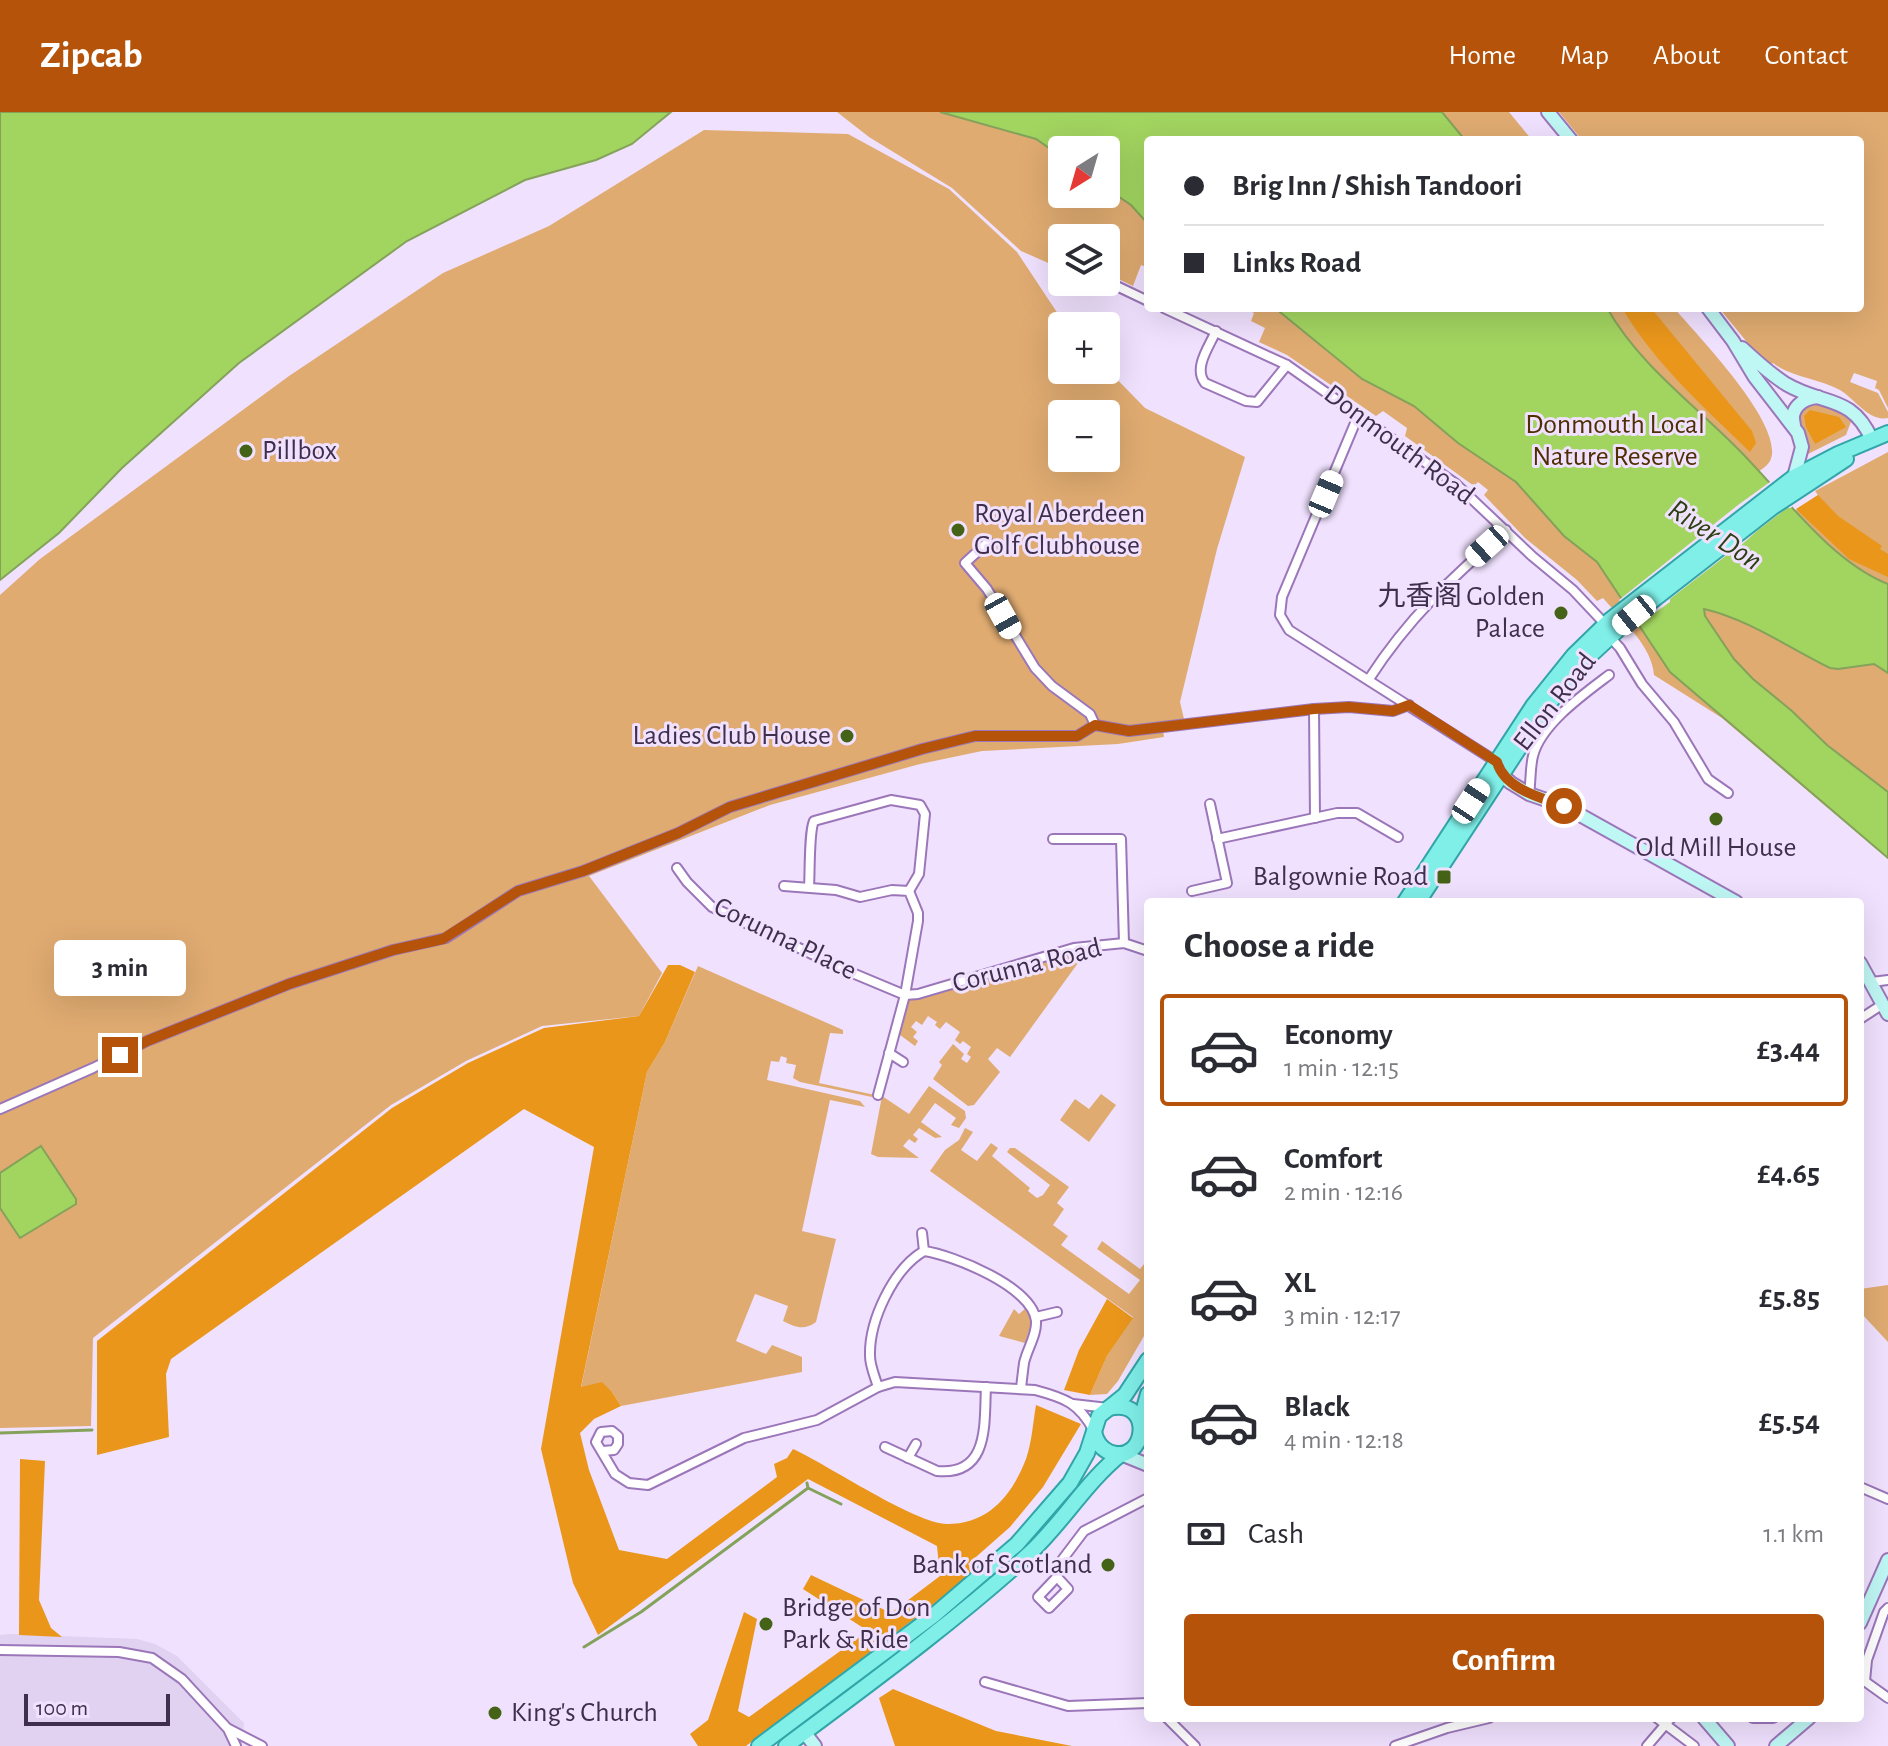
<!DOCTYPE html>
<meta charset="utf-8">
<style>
:root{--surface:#fff;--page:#f2f2f3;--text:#2b2b33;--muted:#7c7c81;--line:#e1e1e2;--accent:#b45309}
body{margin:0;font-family:"Alegreya Sans","Noto Sans SC",sans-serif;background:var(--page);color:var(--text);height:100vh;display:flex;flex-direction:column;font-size:30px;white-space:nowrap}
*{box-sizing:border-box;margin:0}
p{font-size:26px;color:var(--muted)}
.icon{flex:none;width:44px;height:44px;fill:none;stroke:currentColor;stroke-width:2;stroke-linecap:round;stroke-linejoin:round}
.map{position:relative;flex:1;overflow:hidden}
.panel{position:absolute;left:1144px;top:786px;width:720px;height:824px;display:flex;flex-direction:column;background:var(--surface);border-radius:8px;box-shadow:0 8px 32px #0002}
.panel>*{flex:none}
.banner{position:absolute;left:1144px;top:24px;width:720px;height:176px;border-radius:8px;box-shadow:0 8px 32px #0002;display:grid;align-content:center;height:176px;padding:0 40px;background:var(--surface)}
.needle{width:52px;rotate:217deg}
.controls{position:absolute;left:1048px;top:24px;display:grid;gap:16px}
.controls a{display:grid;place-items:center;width:72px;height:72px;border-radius:8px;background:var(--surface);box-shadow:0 8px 32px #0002;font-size:40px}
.scale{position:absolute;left:24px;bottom:20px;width:146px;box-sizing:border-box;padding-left:8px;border:4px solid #3f2f4c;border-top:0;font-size:22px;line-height:28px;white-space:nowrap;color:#3f2f4c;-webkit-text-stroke:6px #f0e1fe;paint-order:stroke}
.end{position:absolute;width:36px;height:36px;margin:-18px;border:10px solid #b45309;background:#fff;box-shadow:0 0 0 4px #fff}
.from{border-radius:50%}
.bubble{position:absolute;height:56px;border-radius:8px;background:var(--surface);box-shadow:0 8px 32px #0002;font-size:26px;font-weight:600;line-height:56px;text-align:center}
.car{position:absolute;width:24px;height:48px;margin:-24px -12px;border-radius:10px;box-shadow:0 0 6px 2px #0007;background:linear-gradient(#fff 24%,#345 0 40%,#fff 0 76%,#345 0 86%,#fff 0)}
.banner b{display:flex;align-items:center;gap:28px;height:76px;font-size:30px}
.banner b+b{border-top:2px solid var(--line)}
.banner i{width:20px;height:20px;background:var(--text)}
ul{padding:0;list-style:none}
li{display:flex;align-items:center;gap:24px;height:112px;margin:0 16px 12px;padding:0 24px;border:4px solid transparent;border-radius:8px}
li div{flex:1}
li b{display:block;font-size:30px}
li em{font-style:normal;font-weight:600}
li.selected{border-color:var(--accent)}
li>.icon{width:72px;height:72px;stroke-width:1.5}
h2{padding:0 40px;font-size:36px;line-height:96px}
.pay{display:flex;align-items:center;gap:20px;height:88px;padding:0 40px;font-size:30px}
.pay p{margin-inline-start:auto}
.cta{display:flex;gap:16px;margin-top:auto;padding:16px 40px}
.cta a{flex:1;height:92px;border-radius:8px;background:var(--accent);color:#fff;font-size:32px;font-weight:600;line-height:92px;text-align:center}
header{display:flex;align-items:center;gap:48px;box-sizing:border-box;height:112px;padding:0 40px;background:var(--accent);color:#fff}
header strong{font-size:38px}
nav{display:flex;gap:44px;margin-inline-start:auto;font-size:28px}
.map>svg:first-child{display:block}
.built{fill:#e2d2f1}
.green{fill:#dfab71;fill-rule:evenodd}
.forest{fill:#e9961b}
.water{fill:#a2d460;stroke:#84a25a;stroke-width:2}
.pier{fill:#f0e1fe}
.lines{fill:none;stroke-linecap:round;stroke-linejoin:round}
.stream{stroke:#84a25a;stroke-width:3}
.street-casing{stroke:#9b76b9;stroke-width:12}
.secondary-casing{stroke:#9b76b9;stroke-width:16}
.primary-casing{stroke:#31a5a8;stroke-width:18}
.street{stroke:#fff;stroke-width:8}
.secondary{stroke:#bff7f4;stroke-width:12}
.primary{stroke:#7fefe8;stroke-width:14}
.route{stroke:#b45309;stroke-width:10}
.poi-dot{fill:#456317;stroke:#f0e1fe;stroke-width:3}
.labels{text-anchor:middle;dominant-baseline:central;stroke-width:6;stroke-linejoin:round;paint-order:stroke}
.park-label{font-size:28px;fill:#4f2e00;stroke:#f0e1fe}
.street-label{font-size:28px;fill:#3f2f4c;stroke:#f0e1fe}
.poi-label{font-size:28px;fill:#3f2f4c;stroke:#f0e1fe;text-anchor:start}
.water-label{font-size:30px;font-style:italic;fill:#2c4011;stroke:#f0e1fe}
</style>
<header>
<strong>Zipcab</strong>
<nav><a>Home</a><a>Map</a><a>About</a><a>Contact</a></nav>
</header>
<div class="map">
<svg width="1888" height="1634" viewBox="0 0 1888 1634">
<rect width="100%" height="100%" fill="#f0e1fe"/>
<polygon class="built" points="10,1522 137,1527 155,1532 177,1544 244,1611 242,1634 0,1634 0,1523"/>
<g class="green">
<path d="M837 0H1509L1532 28H1148V156L1141 153 1133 174 1114 165 1108 176 1094 170H1106V126H1062V157L1021 139 952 76 869 25ZM1062 38H1106V82H1062Z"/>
<path d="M1559 0H1888V296L1879 278 1875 276 1877 269 1854 261 1850 270 1878 281 1888 300V306C1869 310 1855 287 1840 278 1819 266 1793 266 1773 251L1770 253 1751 235 1719 196H1860V28H1582Z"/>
<path d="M704 18 848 22 949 77 1017 140 1066 214H1062V258L1106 256 1145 296 1245 345 1217 437 1180 590 1184 607 1162 610 1164 625 1118 632 982 639 920 652 770 693 589 764 662 861 639 904 542 914 466 949 391 993 93 1226 91 1314 0 1316V483L40 447 289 264 443 161 549 114ZM1062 302H1106V346H1062Z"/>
<path d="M1243 196H1674C1697 223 1787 315 1770 349 1766 356 1757 360 1750 364L1785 406 1818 383 1815 379 1888 340V747L1722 606 1654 563C1652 534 1622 508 1603 486L1597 489 1577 468 1525 426 1484 383 1488 378 1478 370 1474 374 1405 324 1407 316 1383 299 1376 304 1287 243 1259 230 1265 216 1251 209 1254 201Z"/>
<polygon points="1815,292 1838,298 1852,307 1846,323 1808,342 1798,303 1805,294"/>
<polygon points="1069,842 1075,845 1078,851 1010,945 997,936 988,947 1000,960 974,993 968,994 933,967 942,953 939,950 953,932 964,942 961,947 967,951 971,945 967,942 971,935 963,929 960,932 955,928 960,920 946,910 940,917 935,913 937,910 928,904 922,913 916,909 911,915 917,920 913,925 918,929 915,934 900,923 895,933 906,889"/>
<path d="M698 854 843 918V922L830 921 819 971 875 983 872 985 800 970 793 966 796 953 786 951 787 946 781 944 779 950 771 949 767 968 860 989 865 995 830 988 802 1119 836 1127 816 1210C804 1219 795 1215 783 1209L788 1194 755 1182 736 1229 766 1242 772 1233 802 1245V1260L621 1294 612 1280 581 1276 647 960 665 930Z"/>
<polygon points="929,974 965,999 966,1006 959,1016 951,1013 956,1006 935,991 921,1010 942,1025 935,1026 919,1016 913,1023 918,1027 915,1031 909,1027 903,1034 919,1046 878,1045 871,1042 882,984 909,1002"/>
<polygon points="1101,982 1116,993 1089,1030 1060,1008 1075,987 1089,997"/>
<polygon points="965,1016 973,1020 961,1038 977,1049 991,1031 998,1036 992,1044 1030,1076 1028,1079 1037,1086 1043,1083 1050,1073 1007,1040 1010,1036 1015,1036 1069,1075 1057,1091 1064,1097 1053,1113 1068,1124 1061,1133 1129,1182 1140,1168 1097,1137 1102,1129 1140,1157 1148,1147 1148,1217 1118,1269 1107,1282 1090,1283 1107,1244 1133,1205 930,1059 945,1038 959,1028"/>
<polygon points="1888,1173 1888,1230 1860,1200 1860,1177"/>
<polygon points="1026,1196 1032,1209 1025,1231 999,1224 1014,1197 1019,1202"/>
</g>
<g class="forest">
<path d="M1622 196H1651L1752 319 1756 331 1750 340C1704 295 1655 252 1622 196Z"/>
<polygon points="1810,298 1839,305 1846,315 1815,332 1806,315 1804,304"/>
<polygon points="1818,383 1838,404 1882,434 1880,437 1888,442 1888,465 1849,447 1796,397"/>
<path d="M668 853H680L695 860 665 930 647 960 581 1275 602 1270 612 1280 621 1294 594 1307 580 1321 589 1358 619 1438 667 1447 777 1365 774 1352 787 1346 793 1337C828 1353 916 1412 947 1412 989 1412 1012 1383 1026 1347 1032 1330 1033 1310 1036 1293L1081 1312 1043 1375 1010 1415 968 1452 976 1460 746 1634H698L690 1622 708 1608 744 1500 757 1507 738 1599 749 1605 868 1519 803 1477 811 1463 891 1501 940 1464 937 1434 808 1367 598 1523 573 1471 541 1337 594 1035 524 997 171 1247 166 1262 169 1325 97 1343V1229L392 996 468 951 544 916 639 904Z"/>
<polygon points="1107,1187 1133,1206 1107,1244 1090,1283 1064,1278 1079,1238"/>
<polygon points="20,1347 45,1349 39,1488 51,1516 62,1525 19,1523"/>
<polygon points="893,1577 996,1619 1072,1634 895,1634 879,1586"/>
</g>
<g class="water">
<polygon points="0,0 671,0 632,32 596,48 525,68 407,129 239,251 122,356 59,421 0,468"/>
<polygon points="940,0 1442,0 1465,28 1148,28 1148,112 1131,93 1106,76 1106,38 1062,38 1062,45 1036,27"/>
<path d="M1275 196H1607C1639 252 1690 289 1735 334 1781 379 1828 448 1888 472V561L1874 552 1838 557 1830 556C1789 536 1748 507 1704 497L1705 504 1734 547 1753 567 1792 599 1827 633 1888 680V746L1670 560 1597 450 1564 424 1516 370 1458 331 1414 294 1362 267Z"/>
<polygon points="41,1034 76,1087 76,1092 20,1126 0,1096 0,1061"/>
</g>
<polygon class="pier" points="1774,367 1795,391 1791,396 1787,396 1757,419 1729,444 1727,443 1670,487 1670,490 1635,515 1619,488 1738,393"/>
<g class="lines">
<g class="stream">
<polyline points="0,1321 92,1318"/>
<polyline points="808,1376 841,1392"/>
<polyline points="584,1535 641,1500 808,1376 807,1371"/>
</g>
<g class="street-casing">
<g id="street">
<polyline points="1056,144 1062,147"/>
<polyline points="1106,169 1148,189"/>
<polyline points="1164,196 1287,253 1456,372 1532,444 1573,478 1605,512"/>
<path d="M1216 219C1209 235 1193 256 1205 271L1246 289 1257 290 1287 253"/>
<polyline points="1358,304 1282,485 1280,503 1289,518 1497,650"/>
<polyline points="988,430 965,451 987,477 1035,556 1052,574 1090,602 1095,613"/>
<polyline points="1609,524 1620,536 1642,572 1674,610 1708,667 1728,681"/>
<path d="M1369 567C1409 505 1451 467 1506 418"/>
<polyline points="1314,597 1315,706"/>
<path d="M1529 682C1531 669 1530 656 1533 644 1541 612 1584 582 1609 563"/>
<polyline points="1053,727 1121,727 1124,831"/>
<polyline points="1217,727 1337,701 1357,701 1398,725"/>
<polyline points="677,756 687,770 712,795 850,860 905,883 918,882 1074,836 1124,831 1148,839"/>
<polyline points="784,774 836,778 860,785 892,778 909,779 918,801 918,809 905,883 878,983"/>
<path d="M809 775C810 761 809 718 814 709L891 688 920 693 925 702 919 762 909 779"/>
<polyline points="1192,779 1227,771 1210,692"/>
<polyline points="1872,870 1888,868"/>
<polyline points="1860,907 1883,892"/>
<polyline points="889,941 903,950"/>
<polyline points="0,997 93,956 147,929 289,872 393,838 446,826 518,779 583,759 678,721 730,695 922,637 975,624 1077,624 1095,613 1129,619 1314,597 1349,595 1393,599 1409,593"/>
<polyline points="922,1121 924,1139"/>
<polyline points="1036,1205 1057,1200"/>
<path d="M878 1275C875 1265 870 1254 870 1244 869 1209 893 1157 924 1139 953 1143 1033 1175 1036 1209 1037 1223 1027 1237 1024 1251 1023 1259 1022 1267 1021 1276"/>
<polyline points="1073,1292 1108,1296"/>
<path d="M885 1335 937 1359C990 1364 984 1311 986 1275"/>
<path d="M603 1339 614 1338 618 1332V1324L612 1319 601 1320 596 1330 615 1362 629 1371 648 1373 744 1326 817 1308 878 1275 895 1270 1035 1278C1065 1286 1079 1291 1094 1319"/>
<polyline points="908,1346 916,1332"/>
<polyline points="1860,1375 1888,1387"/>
<polyline points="1057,1465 1068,1477 1049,1496 1038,1485 1057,1465 1059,1452 1084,1419 1148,1386"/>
<polyline points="0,1538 119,1540 152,1546 182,1567 228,1617 236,1634"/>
<polyline points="1863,1568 1888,1586"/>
<polyline points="1865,1569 1867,1548 1884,1500 1888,1496"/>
<polyline points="985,1570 1068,1594 1148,1591"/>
<polyline points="1167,1606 1195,1634"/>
<polyline points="1657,1606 1694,1634"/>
<polyline points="1753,1606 1773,1606"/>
<polyline points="229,1617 262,1634"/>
<polyline points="1395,1634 1447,1616 1489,1606"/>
<polyline points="1647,1634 1671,1606"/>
</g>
</g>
<g class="secondary-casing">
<g id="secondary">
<polyline points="1548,0 1571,28"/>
<polyline points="1708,196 1733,229 1754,264 1798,321 1802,335 1794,365"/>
<path d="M1742 236C1756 249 1770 262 1786 272 1823 294 1852 282 1872 328"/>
<path d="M1794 313C1789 296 1803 286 1818 285"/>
<polyline points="1499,656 1500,662 1511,671 1529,682 1564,694 1736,790"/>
<polyline points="1860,851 1888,902"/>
<polyline points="1140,1311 1148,1329"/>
<polyline points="1121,1342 1148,1353"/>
<polyline points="1860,1511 1888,1448"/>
<polyline points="1704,1606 1728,1634"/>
<polyline points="804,1620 815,1634"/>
<polyline points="1776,1634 1809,1606"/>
</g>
</g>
<g class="primary-casing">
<g id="primary">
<polyline points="1405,790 1533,594 1574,543 1610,508 1794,365 1838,342 1888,321"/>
<polyline points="1418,790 1546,595 1581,552 1634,503 1773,395 1846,347"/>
<polyline points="1140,1311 1148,1282"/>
<path d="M1094 1320C1096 1329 1100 1336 1109 1340 1146 1355 1156 1285 1109 1296"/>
<polyline points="759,1634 933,1504 1017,1432 1070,1371 1087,1341 1099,1304 1125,1283 1148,1248"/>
<path d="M786 1634C869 1572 953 1511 1030 1441 1063 1410 1086 1370 1121 1342"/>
</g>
</g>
<use href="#street" class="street"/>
<use href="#secondary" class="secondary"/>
<use href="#primary" class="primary"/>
</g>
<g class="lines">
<path class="route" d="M120 943 147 929 289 872 393 838 443 827 518 779 583 759 678 721 730 695 922 637 975 624H1077L1095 613 1129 619 1314 597 1349 595 1393 599 1409 593 1497 650C1505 677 1539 685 1564 694"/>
</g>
<g class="poi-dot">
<circle cx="246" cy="339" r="8"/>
<circle cx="958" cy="418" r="8"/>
<circle cx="1561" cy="501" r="8"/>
<circle cx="847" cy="624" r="8"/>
<circle cx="1716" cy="707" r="8"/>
<rect x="1436" y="757" width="16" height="16" rx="4"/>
<circle cx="1108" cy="1453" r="8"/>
<circle cx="766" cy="1512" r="8"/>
<circle cx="495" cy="1601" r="8"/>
</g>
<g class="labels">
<g class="park-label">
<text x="1615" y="313">Donmouth Local<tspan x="1615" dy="32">Nature Reserve</tspan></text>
</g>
<g class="street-label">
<text transform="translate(1399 333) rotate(37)">Donmouth Road</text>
<text transform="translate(1555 590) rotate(-52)">Ellon Road</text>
<text transform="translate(785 827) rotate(26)">Corunna Place</text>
<text transform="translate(1027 854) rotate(-14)">Corunna Road</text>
</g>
<g class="poi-label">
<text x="262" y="339">Pillbox</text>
<text x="974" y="402">Royal Aberdeen<tspan x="974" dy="32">Golf Clubhouse</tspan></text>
<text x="1545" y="485" text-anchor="end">九香阁 Golden<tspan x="1545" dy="32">Palace</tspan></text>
<text x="831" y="624" text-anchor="end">Ladies Club House</text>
<text x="1716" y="736" text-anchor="middle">Old Mill House</text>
<text x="1428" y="765" text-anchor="end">Balgownie Road</text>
<text x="1092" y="1453" text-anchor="end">Bank of Scotland</text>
<text x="782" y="1496">Bridge of Don<tspan x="782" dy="32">Park &amp; Ride</tspan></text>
<text x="511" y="1601">King's Church</text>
</g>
<g class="water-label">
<text transform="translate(1715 423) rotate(33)">River Don</text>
</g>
</g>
</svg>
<div class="controls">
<a><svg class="needle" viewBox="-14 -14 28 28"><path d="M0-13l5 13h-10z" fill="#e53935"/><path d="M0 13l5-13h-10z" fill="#7c7c81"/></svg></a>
<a><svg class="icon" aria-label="layers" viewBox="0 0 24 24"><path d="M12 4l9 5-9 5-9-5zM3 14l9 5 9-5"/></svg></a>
<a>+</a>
<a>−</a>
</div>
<div class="scale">100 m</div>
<i class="end from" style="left:1564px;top:694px"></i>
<i class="end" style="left:120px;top:943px"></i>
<div class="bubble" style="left:54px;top:828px;width:132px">3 min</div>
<i class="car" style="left:1326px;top:382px;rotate:23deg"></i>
<i class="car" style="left:1487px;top:434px;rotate:228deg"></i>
<i class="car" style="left:1634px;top:503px;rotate:231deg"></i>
<i class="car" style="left:1003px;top:504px;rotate:151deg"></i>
<i class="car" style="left:1471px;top:689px;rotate:33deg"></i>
<div class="banner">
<b><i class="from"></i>Brig Inn / Shish Tandoori</b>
<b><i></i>Links Road</b>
</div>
<section class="panel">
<h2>Choose a ride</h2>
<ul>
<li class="selected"><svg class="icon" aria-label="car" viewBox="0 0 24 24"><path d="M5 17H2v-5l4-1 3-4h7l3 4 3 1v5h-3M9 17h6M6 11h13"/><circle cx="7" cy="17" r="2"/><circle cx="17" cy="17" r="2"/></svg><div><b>Economy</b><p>1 min · 12:15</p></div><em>£3.44</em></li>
<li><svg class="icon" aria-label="car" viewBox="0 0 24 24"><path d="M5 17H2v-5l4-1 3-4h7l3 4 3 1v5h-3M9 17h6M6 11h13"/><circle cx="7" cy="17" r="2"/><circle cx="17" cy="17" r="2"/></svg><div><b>Comfort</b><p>2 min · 12:16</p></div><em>£4.65</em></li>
<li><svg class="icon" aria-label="car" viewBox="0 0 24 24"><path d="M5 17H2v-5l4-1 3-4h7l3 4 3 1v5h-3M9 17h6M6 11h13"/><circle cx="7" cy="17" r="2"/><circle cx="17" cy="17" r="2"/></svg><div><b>XL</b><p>3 min · 12:17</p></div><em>£5.85</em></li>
<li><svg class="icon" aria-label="car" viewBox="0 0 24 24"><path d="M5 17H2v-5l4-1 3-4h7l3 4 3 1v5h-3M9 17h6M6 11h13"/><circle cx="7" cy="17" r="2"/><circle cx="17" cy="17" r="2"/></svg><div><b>Black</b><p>4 min · 12:18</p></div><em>£5.54</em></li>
</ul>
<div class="pay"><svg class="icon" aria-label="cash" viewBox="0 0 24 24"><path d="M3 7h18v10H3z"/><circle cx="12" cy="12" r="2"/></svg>Cash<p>1.1 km</p></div>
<div class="cta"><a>Confirm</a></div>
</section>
</div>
